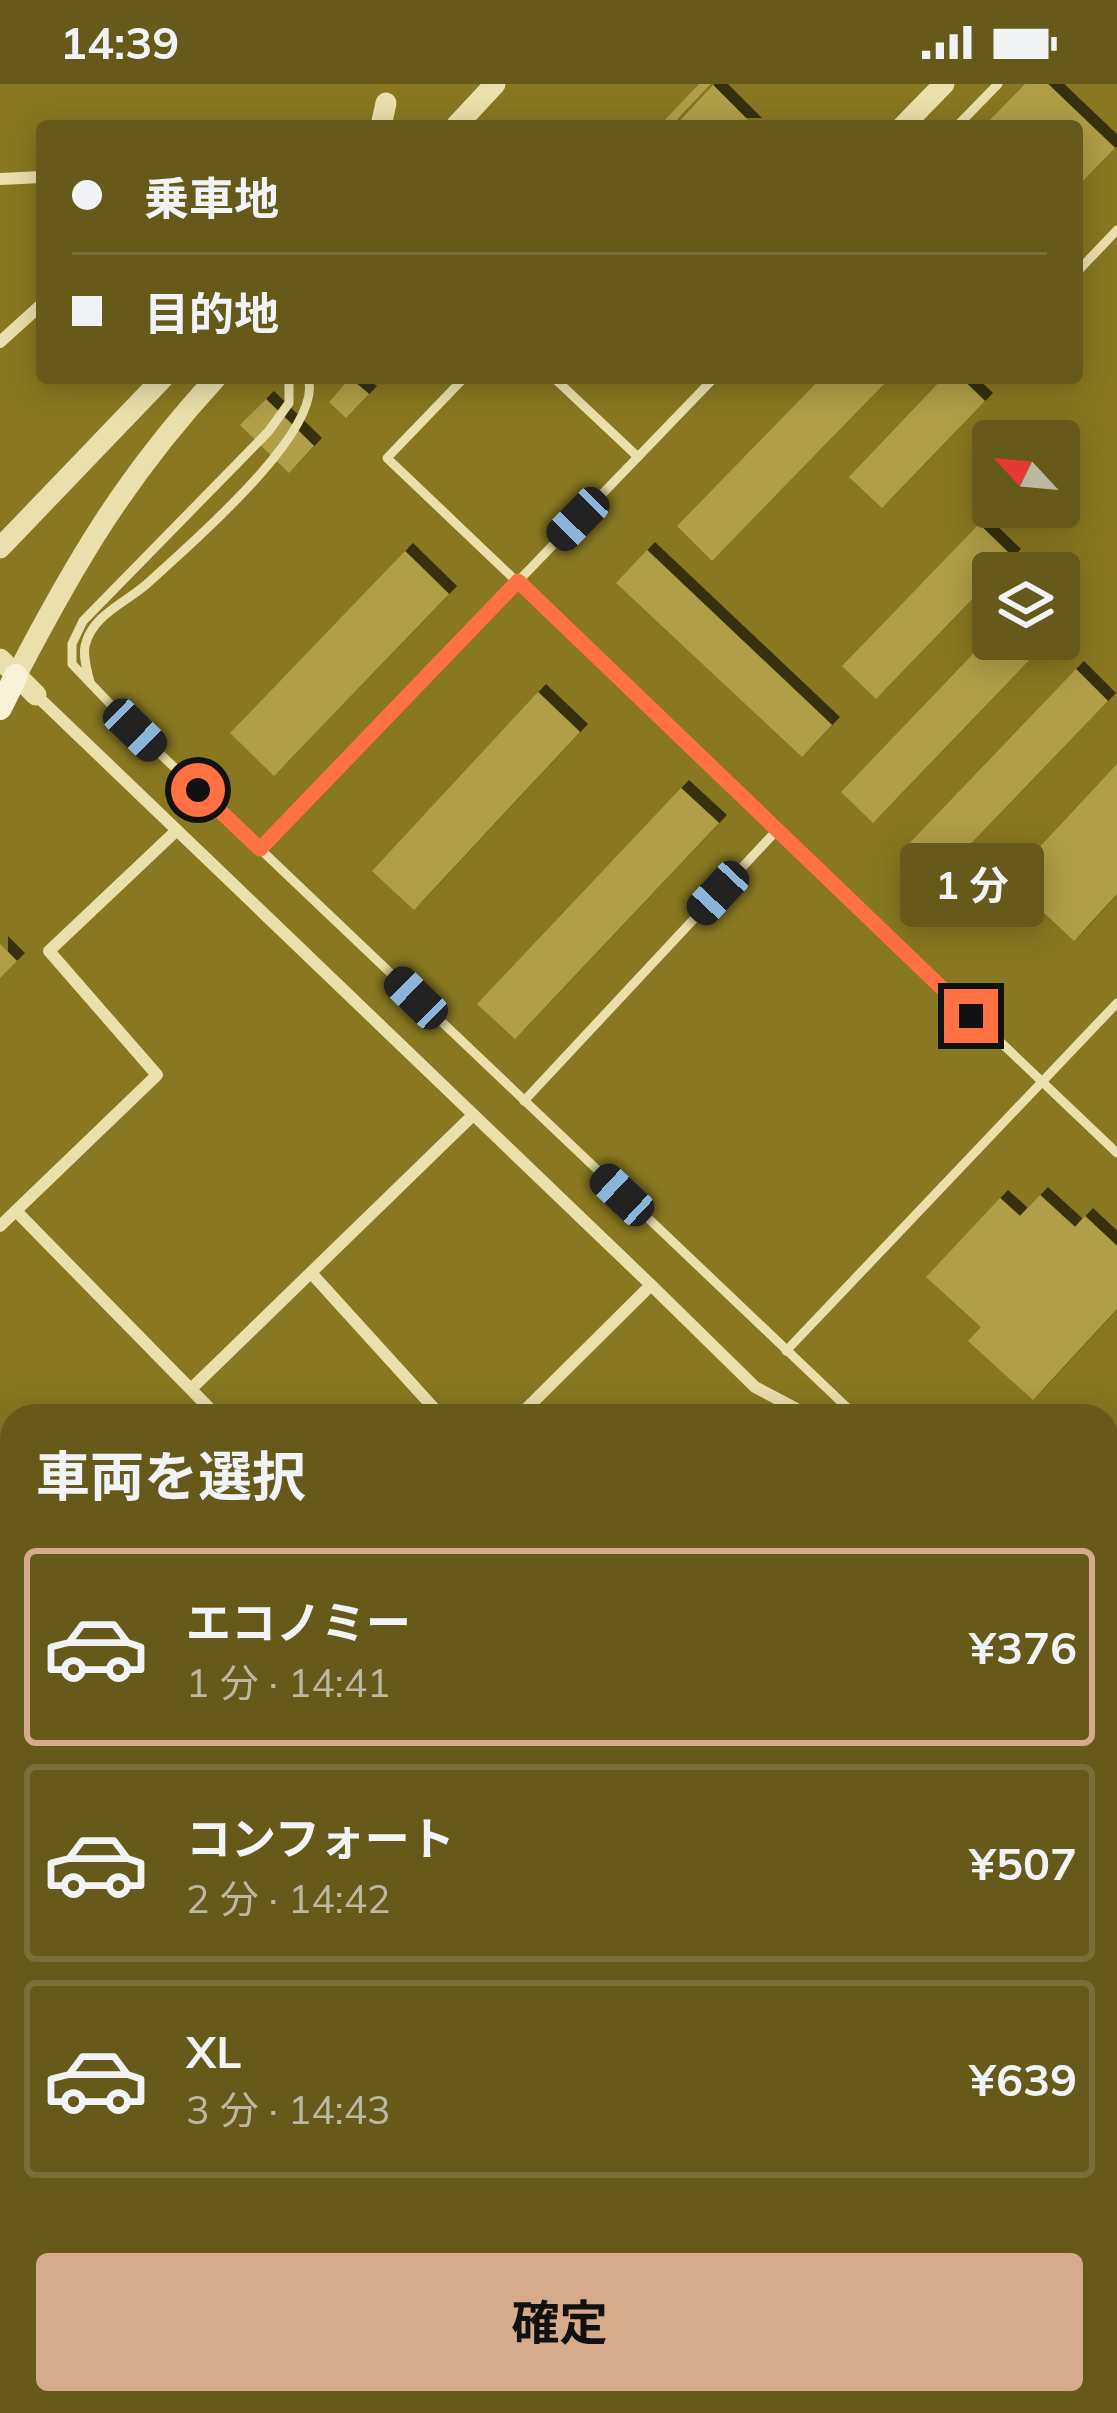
<!DOCTYPE html>
<html lang="ja">
<meta charset="utf-8">
<style>
:root{--surface:#655a19;--page:#6d6326;--text:#f1f3f6;--muted:#bcb9a2;--line:#796f38;--accent:#d6ab8b}
body{margin:0;font-family:Mulish,"Noto Sans JP",sans-serif;background:var(--page);color:var(--text);height:100vh;display:flex;flex-direction:column;font-size:45px;white-space:nowrap}
*{box-sizing:border-box;margin:0}
p{font-size:39px;color:var(--muted)}
.icon{flex:none;width:66px;height:66px;fill:none;stroke:currentColor;stroke-width:2;stroke-linecap:round;stroke-linejoin:round}
.map{position:relative;flex:1;overflow:hidden}
.side{position:absolute;left:0px;top:1320px;width:1119px;height:1011px;display:flex;flex-direction:column;background:var(--surface);border-radius:36px 36px 0 0;box-shadow:0 6px 30px #0003}
.side>*{flex:none}
.top-card{position:absolute;left:36px;top:36px;width:1047px;height:264px;border-radius:12px;box-shadow:0 6px 30px #0003;display:grid;align-content:center;height:264px;padding:0 36px;background:var(--surface)}
.needle{width:78px;rotate:296deg}
.buttons{position:absolute;left:972px;top:336px;display:grid;gap:24px}
.buttons a{display:grid;place-items:center;width:108px;height:108px;border-radius:12px;background:var(--surface);box-shadow:0 6px 30px #0003;font-size:60px}
.end{position:absolute;width:54px;height:54px;margin:-27px;border:15px solid #ff7043;background:#111;box-shadow:0 0 0 6px #111}
.from{border-radius:50%}
.bubble{position:absolute;height:84px;border-radius:12px;background:var(--surface);box-shadow:0 6px 30px #0003;font-size:39px;font-weight:700;line-height:84px;text-align:center}
.car{position:absolute;width:36px;height:72px;margin:-36px -18px;border-radius:15px;box-shadow:0 0 9px 3px #0007;background:linear-gradient(#222 24%,#8ab4d8 0 40%,#222 0 76%,#8ab4d8 0 86%,#222 0)}
.top-card b{display:flex;align-items:center;gap:42px;height:114px;font-size:45px}
.top-card b+b{border-top:3px solid var(--line)}
.top-card i{width:30px;height:30px;background:var(--text)}
ul{padding:0;list-style:none}
li{display:flex;align-items:center;gap:36px;height:198px;margin:0 24px 18px;padding:0 12px;border:6px solid var(--line);border-radius:12px}
li div{flex:1}
li b{display:block;font-size:45px}
li em{font-style:normal;font-weight:700}
li.current{border-color:var(--accent)}
li>.icon{width:108px;height:108px;stroke-width:1.5}
h2{padding:0 36px;font-size:54px;line-height:144px}
.cta{display:flex;gap:24px;margin-top:auto;padding:24px 36px}
.cta a{flex:1;height:138px;border-radius:12px;background:var(--accent);color:#111;font-size:48px;font-weight:700;line-height:138px;text-align:center}
.status{display:flex;justify-content:space-between;align-items:center;height:84px;padding:0 60px;background:var(--surface);direction:ltr}
.status svg{height:33px;fill:currentColor}
.map>svg:first-child{display:block}
.lines{fill:none;stroke-linecap:round;stroke-linejoin:round}
.stream{stroke:#ebde9f;stroke-width:6}
.building{fill:#af9f4a;filter:url(#shadow)}
.service{stroke:#eae0ab;stroke-width:9}
.minor{stroke:#eae0ab;stroke-width:12}
.tertiary{stroke:#eae0ab;stroke-width:21}
.secondary{stroke:#f8f3d6;stroke-width:24}
.route{stroke:#ff7043;stroke-width:15}
</style>
<div class="status"><b>14:39</b><svg viewBox="0 0 49 12"><path d="M0 12V9h3v3zM5 12V6h3v6zM10 12V3h3v9zM15 12V0h3v12zM26 1h20v11H26zM47 4h2v5h-2z"/></svg></div>
<div class="map">
<svg width="1117" height="2329" viewBox="0 0 1117 2329">
<defs>
<filter id="shadow"><feDropShadow dx="8" dy="-8" stdDeviation="0" flood-color="#0009"/></filter>
</defs>
<rect width="100%" height="100%" fill="#877821"/>
<g class="lines">
<polyline class="stream" points="1107,1613 1117,1622"/>
</g>
<g class="building">
<polygon points="699,0 711,0 671,42 659,42"/>
<polygon points="1025,0 1048,0 1115,64 1077,103 1077,42 984,42"/>
<polygon points="713,1 754,42 675,42"/>
<polygon points="350,294 369,310 346,334 329,318"/>
<polygon points="821,294 890,294 712,477 677,442"/>
<polygon points="943,294 961,294 985,317 882,424 849,393"/>
<polygon points="266,315 314,362 289,389 240,341"/>
<polygon points="979,440 1013,473 876,615 842,582"/>
<polygon points="647,466 832,641 802,673 616,499"/>
<polygon points="405,467 449,510 274,692 230,649"/>
<polygon points="993,549 993,555 1040,555 1045,560 873,739 841,708"/>
<polygon points="1076,585 1108,617 936,796 904,765"/>
<polygon points="538,608 580,648 414,826 372,787"/>
<polygon points="1117,680 1117,810 1074,857 1009,796"/>
<polygon points="681,704 719,739 515,955 477,920"/>
<polygon points="0,860 17,877 0,894"/>
<polygon points="1040,1111 1075,1143 1085,1132 1117,1162 1117,1225 1033,1316 968,1257 981,1243 926,1193 1000,1114 1020,1132"/>
<polygon points="163,2319 191,2319 183,2329 155,2329"/>
<polygon points="433,2319 450,2319 460,2329 423,2329"/>
<polygon points="460,2319 488,2319 478,2329"/>
<polygon points="608,2319 658,2319 649,2329 598,2329"/>
<polygon points="792,2319 842,2319 832,2329 781,2329"/>
</g>
<g class="lines">
<g class="service">
<polyline points="957,42 998,0"/>
<polyline points="1077,188 1117,146"/>
<polyline points="289,294 289,319 268,348 83,537 72,560 72,580 135,646 856,1332"/>
<polyline points="464,294 387,374 1117,1069"/>
<polyline points="554,294 638,373"/>
<path d="M90 598C87 586 83 574 85 562 92 530 128 518 149 498 187 463 325 346 308 294"/>
<polyline points="260,765 714,294"/>
<polyline points="524,1017 777,746"/>
<polyline points="786,1267 1117,919"/>
<polyline points="1107,1491 1117,1480"/>
<polyline points="1107,1565 1117,1575"/>
<polyline points="1107,1663 1117,1653"/>
<polyline points="1112,2091 1117,2096"/>
<polyline points="1107,2258 1117,2268"/>
<polyline points="1107,2280 1117,2270"/>
<polyline points="692,2319 702,2329"/>
<polyline points="1009,2319 1019,2329"/>
<polyline points="534,2329 544,2319"/>
<polyline points="743,2329 754,2319"/>
<polyline points="899,2329 910,2319"/>
<polyline points="1060,2329 1070,2319"/>
</g>
<g class="minor">
<polyline points="0,95 42,93"/>
<polyline points="0,258 42,220"/>
<polyline points="36,611 651,1201 519,1332"/>
<polyline points="16,1127 217,1332"/>
<polyline points="0,1142 157,991 49,867 176,747"/>
<polyline points="313,1191 441,1332"/>
<polyline points="651,1201 755,1303 810,1332"/>
<polyline points="192,1304 471,1033"/>
<polyline points="0,1652 12,1640"/>
<polyline points="0,1753 12,1765"/>
<polyline points="0,1910 12,1896"/>
<polyline points="33,2329 41,2319"/>
<polyline points="191,2329 198,2319"/>
</g>
<g class="tertiary">
<polyline points="381,42 386,19"/>
<polyline points="456,42 495,0"/>
<polyline points="903,42 944,0"/>
<polyline points="0,464 163,294"/>
<polyline points="0,575 36,611"/>
<path d="M16 592C77 475 126 392 216 294"/>
<polyline points="0,2001 12,2016"/>
<polyline points="0,2037 12,2052"/>
<polyline points="223,2319 231,2329"/>
<polyline points="255,2319 263,2329"/>
</g>
<polyline class="secondary" points="0,624 16,592"/>
</g>
<g class="lines">
<polyline class="route" points="198,706 260,765 518,497 971,932"/>
</g>
</svg>
<div class="buttons">
<a><svg class="needle" viewBox="-14 -14 28 28"><path d="M0-13l5 13h-10z" fill="#e53935"/><path d="M0 13l5-13h-10z" fill="#bcb9a2"/></svg></a>
<a><svg class="icon" aria-label="layers" viewBox="0 0 24 24"><path d="M12 4l9 5-9 5-9-5zM3 14l9 5 9-5"/></svg></a>
</div>
<i class="end from" style="left:198px;top:706px"></i>
<i class="end" style="left:971px;top:932px"></i>
<div class="bubble" style="left:900px;top:759px;width:144px">1 分</div>
<i class="car" style="left:578px;top:435px;rotate:224deg"></i>
<i class="car" style="left:135px;top:646px;rotate:134deg"></i>
<i class="car" style="left:718px;top:809px;rotate:223deg"></i>
<i class="car" style="left:416px;top:914px;rotate:314deg"></i>
<i class="car" style="left:622px;top:1111px;rotate:313deg"></i>
<div class="top-card">
<b><i class="from"></i>乗車地</b>
<b><i></i>目的地</b>
</div>
<section class="side">
<h2>車両を選択</h2>
<ul>
<li class="current"><svg class="icon" aria-label="car" viewBox="0 0 24 24"><path d="M5 17H2v-5l4-1 3-4h7l3 4 3 1v5h-3M9 17h6M6 11h13"/><circle cx="7" cy="17" r="2"/><circle cx="17" cy="17" r="2"/></svg><div><b>エコノミー</b><p>1 分 · 14:41</p></div><em>¥376</em></li>
<li><svg class="icon" aria-label="car" viewBox="0 0 24 24"><path d="M5 17H2v-5l4-1 3-4h7l3 4 3 1v5h-3M9 17h6M6 11h13"/><circle cx="7" cy="17" r="2"/><circle cx="17" cy="17" r="2"/></svg><div><b>コンフォート</b><p>2 分 · 14:42</p></div><em>¥507</em></li>
<li><svg class="icon" aria-label="car" viewBox="0 0 24 24"><path d="M5 17H2v-5l4-1 3-4h7l3 4 3 1v5h-3M9 17h6M6 11h13"/><circle cx="7" cy="17" r="2"/><circle cx="17" cy="17" r="2"/></svg><div><b>XL</b><p>3 分 · 14:43</p></div><em>¥639</em></li>
</ul>
<div class="cta"><a>確定</a></div>
</section>
</div>
